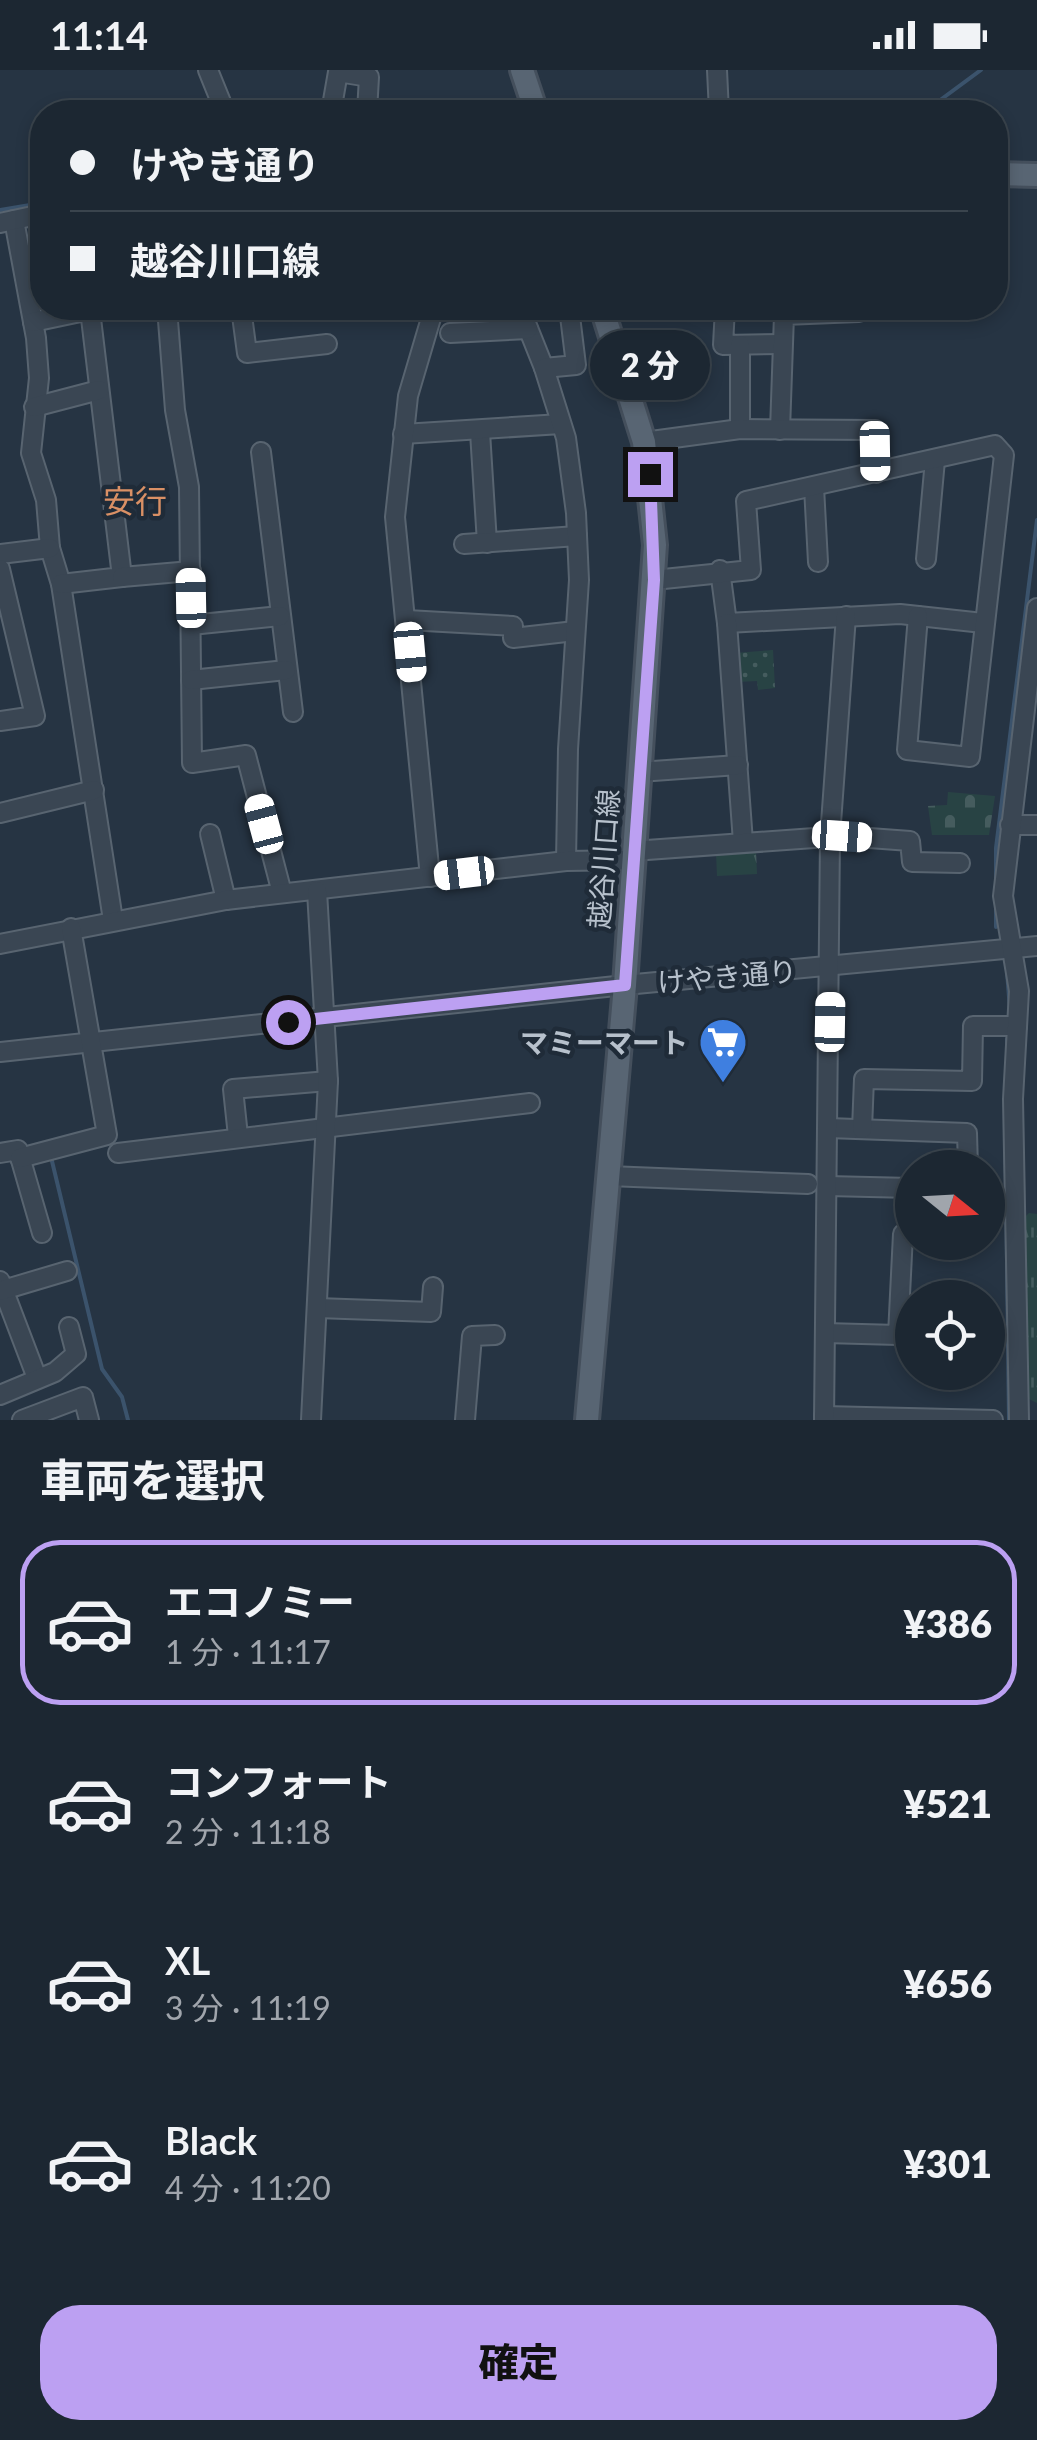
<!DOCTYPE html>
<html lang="ja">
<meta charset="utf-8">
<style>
:root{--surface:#1c2732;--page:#252f3a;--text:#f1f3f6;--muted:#a0a5ac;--line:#3a444d;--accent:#bca0f2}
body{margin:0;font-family:Lato,"Noto Sans JP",sans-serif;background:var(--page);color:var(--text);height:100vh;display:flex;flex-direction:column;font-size:38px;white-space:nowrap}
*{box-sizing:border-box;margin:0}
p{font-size:32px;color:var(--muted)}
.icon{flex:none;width:55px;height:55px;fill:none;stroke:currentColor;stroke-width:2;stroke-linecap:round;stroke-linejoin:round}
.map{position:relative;height:1350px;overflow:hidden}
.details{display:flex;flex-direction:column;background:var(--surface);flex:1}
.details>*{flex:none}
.hud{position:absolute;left:30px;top:30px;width:978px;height:220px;border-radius:40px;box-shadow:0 5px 15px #0003,0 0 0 2px var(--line);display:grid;align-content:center;height:220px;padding:0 40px;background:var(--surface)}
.needle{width:65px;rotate:108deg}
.tools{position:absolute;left:895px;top:1080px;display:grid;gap:20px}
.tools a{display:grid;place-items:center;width:110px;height:110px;border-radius:50%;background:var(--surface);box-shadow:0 5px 15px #0003,0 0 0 2px var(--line);font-size:50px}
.end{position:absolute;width:45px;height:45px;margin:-22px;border:12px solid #bca0f2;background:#111;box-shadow:0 0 0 5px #111}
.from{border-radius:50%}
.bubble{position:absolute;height:70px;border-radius:35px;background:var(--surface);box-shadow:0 5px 15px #0003,0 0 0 2px var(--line);font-size:32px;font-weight:800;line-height:70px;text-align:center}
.car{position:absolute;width:30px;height:60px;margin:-30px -15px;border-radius:12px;box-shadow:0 0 8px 2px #0007;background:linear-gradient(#fff 24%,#345 0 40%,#fff 0 76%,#345 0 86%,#fff 0)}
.hud b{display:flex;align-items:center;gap:35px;height:95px;font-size:38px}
.hud b+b{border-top:2px solid var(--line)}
.hud i{width:25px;height:25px;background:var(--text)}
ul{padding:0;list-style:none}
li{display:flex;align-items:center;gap:30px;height:165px;margin:0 20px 15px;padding:0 20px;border:5px solid transparent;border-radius:40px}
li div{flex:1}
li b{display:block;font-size:38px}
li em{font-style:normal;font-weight:800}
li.current{border-color:var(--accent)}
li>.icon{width:90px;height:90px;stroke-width:1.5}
h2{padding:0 40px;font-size:45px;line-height:120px}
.button{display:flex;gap:20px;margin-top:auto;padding:20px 40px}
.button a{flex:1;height:115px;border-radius:40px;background:var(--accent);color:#111;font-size:40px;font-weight:800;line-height:115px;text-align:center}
.status{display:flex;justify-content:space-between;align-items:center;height:70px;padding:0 50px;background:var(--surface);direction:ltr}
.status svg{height:28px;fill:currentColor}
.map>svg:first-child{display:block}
.grass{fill:url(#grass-tufts)}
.cemetery{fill:url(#cemetery-stones)}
.garden{fill:url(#garden-dots)}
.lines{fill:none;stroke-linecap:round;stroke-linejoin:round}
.stream{stroke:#3b536c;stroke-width:4}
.minor-casing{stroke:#586470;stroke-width:22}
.major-casing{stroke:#444f5c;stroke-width:28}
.minor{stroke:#3a4653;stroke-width:18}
.major{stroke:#586573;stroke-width:22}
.route{stroke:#bca0f2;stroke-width:12}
.labels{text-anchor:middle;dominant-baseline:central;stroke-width:9;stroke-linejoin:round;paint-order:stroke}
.street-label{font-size:28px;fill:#b7c1cc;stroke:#1f2b38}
.poi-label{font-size:28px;font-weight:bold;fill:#b7c1cc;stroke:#1f2b38;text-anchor:end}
.quarter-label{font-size:32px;fill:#da9065;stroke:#1f2b38}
</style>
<div class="status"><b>11:14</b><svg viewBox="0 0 49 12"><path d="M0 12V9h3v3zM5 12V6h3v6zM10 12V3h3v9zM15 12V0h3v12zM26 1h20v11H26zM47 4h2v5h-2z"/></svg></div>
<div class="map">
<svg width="1037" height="1350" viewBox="0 0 1037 1350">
<defs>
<pattern id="grass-tufts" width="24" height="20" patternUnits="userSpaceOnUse" patternTransform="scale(2.5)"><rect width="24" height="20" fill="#284344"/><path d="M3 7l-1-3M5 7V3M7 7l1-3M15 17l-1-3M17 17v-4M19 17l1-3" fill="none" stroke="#455c5e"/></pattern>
<pattern id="cemetery-stones" width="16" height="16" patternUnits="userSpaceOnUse" patternTransform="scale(2.5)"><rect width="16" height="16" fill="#284344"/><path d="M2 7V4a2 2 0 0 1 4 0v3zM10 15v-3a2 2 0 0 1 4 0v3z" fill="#455c5e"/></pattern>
<pattern id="garden-dots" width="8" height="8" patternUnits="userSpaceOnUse" patternTransform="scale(2.5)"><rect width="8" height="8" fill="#284344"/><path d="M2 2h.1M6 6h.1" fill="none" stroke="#455c5e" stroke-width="1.8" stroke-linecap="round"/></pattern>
</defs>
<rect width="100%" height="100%" fill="#263443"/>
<g class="grass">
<polygon points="756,780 757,804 717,806 716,782"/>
<polygon points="1029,1143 1037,1144 1037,1333 1025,1327 1022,1150"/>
</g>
<polygon class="cemetery" points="948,722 995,726 989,765 932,765 928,736 947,735"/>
<polygon class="garden" points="773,580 775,618 758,620 757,611 737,612 735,583"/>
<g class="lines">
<g class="stream">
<polyline points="924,42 981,0"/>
<polyline points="0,140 42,133"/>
<polyline points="996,857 996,778 1037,450"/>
<polyline points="1007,901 1010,940"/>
<polyline points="1007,984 1007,969"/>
<polyline points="1005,1033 1009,1350"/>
<polyline points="51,1087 102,1299 122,1327 128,1350"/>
</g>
<g class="minor-casing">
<g id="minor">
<polyline points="208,0 225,42"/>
<polyline points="717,0 719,42"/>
<polyline points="331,42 338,2 369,7 367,42"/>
<polyline points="14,150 36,268 39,308 31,383 46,430 50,478 61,514 113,850"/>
<polyline points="0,153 42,144"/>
<polyline points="167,238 175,340 189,417 192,693 246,685 282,823"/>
<polyline points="241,238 247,283 327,274"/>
<polyline points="520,238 544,298"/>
<polyline points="725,238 723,275 782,274"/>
<polyline points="33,252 90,240 122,507 61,514"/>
<polyline points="450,263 528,259"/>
<polyline points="740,275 740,359"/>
<polyline points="34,337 99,320"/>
<polyline points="780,360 784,245 859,242 859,238"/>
<polyline points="480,362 487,473"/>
<polyline points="403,364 561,354"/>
<polyline points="644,372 740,359 875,360 876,403"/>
<polyline points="261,382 293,642"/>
<polyline points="814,417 818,492"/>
<polyline points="464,474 577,466"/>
<polyline points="0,484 50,478"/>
<polyline points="926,489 935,390"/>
<polyline points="0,499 35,646 0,651"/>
<polyline points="720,500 727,553 900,544 983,553"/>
<polyline points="122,507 191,501"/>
<polyline points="654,510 751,500 746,431 995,375 1004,385 970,687 907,680 918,546"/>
<polyline points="407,550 513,556 513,568 575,561"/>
<polyline points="727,553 743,772"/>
<polyline points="191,555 280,546"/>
<polyline points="191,610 286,600"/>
<polyline points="639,702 738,695"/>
<polyline points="0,743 94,720"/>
<polyline points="1010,755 1037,755"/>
<polyline points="210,764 226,830"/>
<polyline points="633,781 842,766 910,771 912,792 960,793"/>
<polyline points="566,791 568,679 579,510 576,443 566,368 544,298 576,295 569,238"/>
<polyline points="430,807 395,447 408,326 434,238"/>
<polyline points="0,874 226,830 566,791 632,790"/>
<polyline points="0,982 625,915 1037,876"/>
<polyline points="828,1058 967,1063 968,1098"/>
<polyline points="862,1059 864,1009 972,1011 973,956 1017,956"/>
<polyline points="238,1066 233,1019 328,1011"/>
<polyline points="0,1083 18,1080 42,1163"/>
<polyline points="118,1083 530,1033"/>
<polyline points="20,1088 107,1065 71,858"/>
<polyline points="609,1106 808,1114"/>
<polyline points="827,1116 912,1118"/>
<polyline points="0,1211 37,1308"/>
<polyline points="0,1221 67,1201"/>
<polyline points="317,1238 431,1242 433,1217"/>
<polyline points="825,1263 898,1265 903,1164 912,1164"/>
<polyline points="0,1325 55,1302 76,1284 69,1257"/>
<polyline points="824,1346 993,1350"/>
<polyline points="22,1350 83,1327 89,1350"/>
<polyline points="311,1350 328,1011 317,821"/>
<polyline points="465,1350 472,1266 495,1265"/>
<polyline points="824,1350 830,767 846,546"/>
<polyline points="1019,1350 1013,1029 1019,921 1003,826 1037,538"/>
</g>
</g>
<g class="major-casing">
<g id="major">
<polyline points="522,0 536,42"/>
<polyline points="995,104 1037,105"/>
<polyline points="587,1350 625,915 655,475 644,372 602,238"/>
</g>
</g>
<use href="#minor" class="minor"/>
<use href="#major" class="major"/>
</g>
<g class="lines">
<polyline class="route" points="288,952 625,915 654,510 650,404"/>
</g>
<defs>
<g id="supermarket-pin" transform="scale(2.5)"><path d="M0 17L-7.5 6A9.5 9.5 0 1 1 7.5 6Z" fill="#3f7fe0" stroke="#1f2b38"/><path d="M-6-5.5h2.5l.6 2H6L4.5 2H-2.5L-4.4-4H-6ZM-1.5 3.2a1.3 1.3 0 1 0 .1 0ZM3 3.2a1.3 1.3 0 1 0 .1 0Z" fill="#fff"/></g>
</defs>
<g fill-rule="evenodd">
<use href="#supermarket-pin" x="723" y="972"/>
</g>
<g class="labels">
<g class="street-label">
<text transform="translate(603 789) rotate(-86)">越谷川口線</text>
<text transform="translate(727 906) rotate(-5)">けやき通り</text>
</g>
<g class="poi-label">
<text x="688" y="972">マミーマート</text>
</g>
<g class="quarter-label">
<text x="135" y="430">安行</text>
</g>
</g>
</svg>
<div class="tools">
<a><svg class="needle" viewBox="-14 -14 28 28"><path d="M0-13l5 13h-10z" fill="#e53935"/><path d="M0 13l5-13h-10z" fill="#a0a5ac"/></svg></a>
<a><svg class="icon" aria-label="locate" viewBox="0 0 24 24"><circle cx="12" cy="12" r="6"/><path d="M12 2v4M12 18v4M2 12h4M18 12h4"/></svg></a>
</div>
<i class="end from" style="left:288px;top:952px"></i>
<i class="end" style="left:650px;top:404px"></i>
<div class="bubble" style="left:590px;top:260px;width:120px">2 分</div>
<i class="car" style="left:875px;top:381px;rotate:179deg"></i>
<i class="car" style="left:191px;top:528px;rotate:359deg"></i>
<i class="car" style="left:410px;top:582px;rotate:175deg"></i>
<i class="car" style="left:264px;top:754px;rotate:345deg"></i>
<i class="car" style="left:842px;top:766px;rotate:94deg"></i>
<i class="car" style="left:464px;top:803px;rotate:263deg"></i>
<i class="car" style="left:830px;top:952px;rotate:1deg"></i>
<div class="hud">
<b><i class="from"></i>けやき通り</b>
<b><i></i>越谷川口線</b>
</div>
</div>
<section class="details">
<h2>車両を選択</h2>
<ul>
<li class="current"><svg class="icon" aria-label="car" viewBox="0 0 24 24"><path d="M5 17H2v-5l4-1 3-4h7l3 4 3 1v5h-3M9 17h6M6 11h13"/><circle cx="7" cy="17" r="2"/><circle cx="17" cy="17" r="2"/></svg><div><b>エコノミー</b><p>1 分 · 11:17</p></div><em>¥386</em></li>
<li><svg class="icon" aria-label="car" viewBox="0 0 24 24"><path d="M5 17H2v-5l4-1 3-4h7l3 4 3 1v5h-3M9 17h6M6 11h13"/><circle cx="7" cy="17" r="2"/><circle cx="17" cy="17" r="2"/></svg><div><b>コンフォート</b><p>2 分 · 11:18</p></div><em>¥521</em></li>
<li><svg class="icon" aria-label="car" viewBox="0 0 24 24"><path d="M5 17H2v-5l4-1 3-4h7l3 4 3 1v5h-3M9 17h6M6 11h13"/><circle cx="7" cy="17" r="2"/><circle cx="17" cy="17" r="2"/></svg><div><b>XL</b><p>3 分 · 11:19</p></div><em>¥656</em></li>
<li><svg class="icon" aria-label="car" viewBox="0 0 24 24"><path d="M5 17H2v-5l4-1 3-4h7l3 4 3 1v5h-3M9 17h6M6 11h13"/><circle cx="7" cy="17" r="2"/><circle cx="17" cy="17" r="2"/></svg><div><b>Black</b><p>4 分 · 11:20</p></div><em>¥301</em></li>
</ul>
<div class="button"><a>確定</a></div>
</section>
